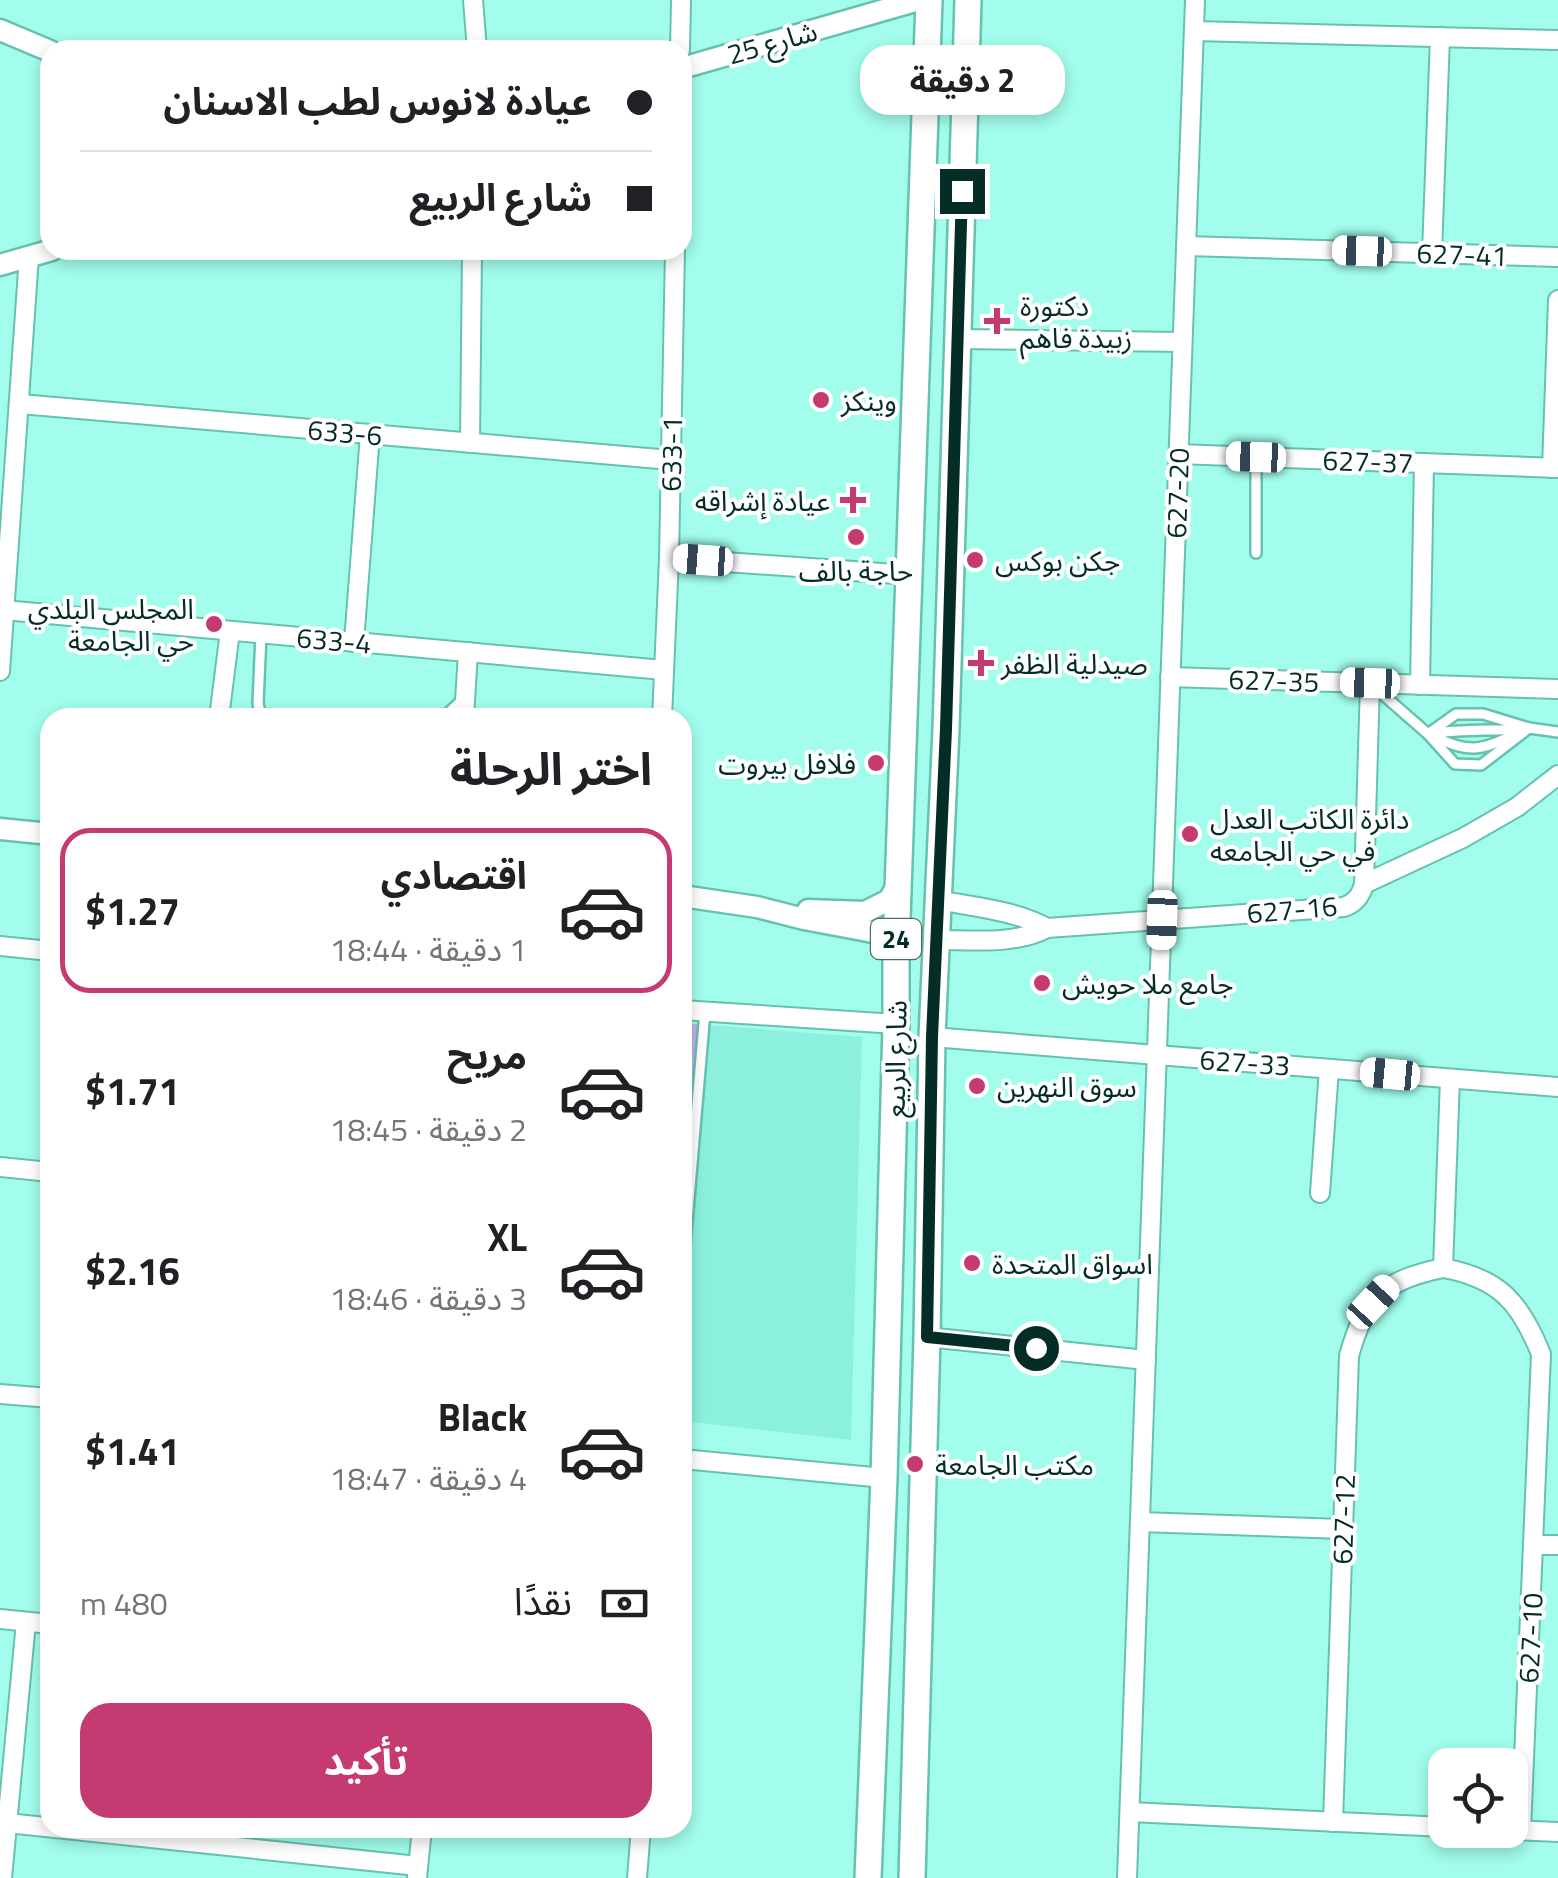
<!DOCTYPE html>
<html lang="ar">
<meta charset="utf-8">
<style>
:root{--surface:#fff;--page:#f2f2f2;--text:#202124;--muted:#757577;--line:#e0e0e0;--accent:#c53a70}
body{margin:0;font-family:"Titillium Web","Noto Sans Arabic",sans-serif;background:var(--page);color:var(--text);direction:rtl;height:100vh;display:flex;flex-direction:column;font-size:38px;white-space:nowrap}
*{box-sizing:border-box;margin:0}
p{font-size:32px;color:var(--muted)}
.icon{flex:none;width:55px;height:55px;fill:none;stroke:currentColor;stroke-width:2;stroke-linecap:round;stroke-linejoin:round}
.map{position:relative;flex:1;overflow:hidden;direction:ltr}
.panel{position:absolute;left:40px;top:708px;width:652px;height:1130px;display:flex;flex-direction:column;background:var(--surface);border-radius:30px;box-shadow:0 5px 15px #0003;direction:rtl}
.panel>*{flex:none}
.top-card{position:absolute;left:40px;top:40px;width:652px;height:220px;border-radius:30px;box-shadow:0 5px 15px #0003;direction:rtl;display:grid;align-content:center;height:220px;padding:0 40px;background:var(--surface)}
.fabs{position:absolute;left:1428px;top:1748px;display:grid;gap:20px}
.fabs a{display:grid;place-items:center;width:100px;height:100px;border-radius:20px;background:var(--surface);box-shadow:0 5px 15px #0003;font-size:50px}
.end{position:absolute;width:45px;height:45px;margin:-22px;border:12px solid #042d27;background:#fff;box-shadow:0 0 0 5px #fff}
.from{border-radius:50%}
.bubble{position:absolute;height:70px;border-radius:30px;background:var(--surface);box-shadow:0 5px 15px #0003;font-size:32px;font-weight:700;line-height:70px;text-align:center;direction:rtl}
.car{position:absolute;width:30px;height:60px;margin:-30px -15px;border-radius:12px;box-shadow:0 0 8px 2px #0007;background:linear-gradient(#fff 24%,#345 0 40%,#fff 0 76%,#345 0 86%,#fff 0)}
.top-card b{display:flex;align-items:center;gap:35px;height:95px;font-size:38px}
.top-card b+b{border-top:2px solid var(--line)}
.top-card i{width:25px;height:25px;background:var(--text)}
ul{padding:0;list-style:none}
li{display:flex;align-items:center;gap:30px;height:165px;margin:0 20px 15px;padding:0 20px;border:5px solid transparent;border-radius:30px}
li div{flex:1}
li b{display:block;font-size:38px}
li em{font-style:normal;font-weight:700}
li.selected{border-color:var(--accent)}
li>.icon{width:90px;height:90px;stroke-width:1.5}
h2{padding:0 40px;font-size:45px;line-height:120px}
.pay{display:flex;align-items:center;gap:25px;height:110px;padding:0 40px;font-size:38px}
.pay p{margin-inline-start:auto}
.action{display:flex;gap:20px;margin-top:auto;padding:20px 40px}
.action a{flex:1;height:115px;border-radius:30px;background:var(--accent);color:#fff;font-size:40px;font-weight:700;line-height:115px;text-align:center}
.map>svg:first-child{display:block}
.built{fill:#8bf1de}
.green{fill:#c8aff3}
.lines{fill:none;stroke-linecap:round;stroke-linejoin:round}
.service-casing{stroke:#66c1b1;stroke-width:14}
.minor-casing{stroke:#66c1b1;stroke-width:22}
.tertiary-casing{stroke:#66c1b1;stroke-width:25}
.primary-casing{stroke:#66c1b1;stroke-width:30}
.service{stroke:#fff;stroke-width:9}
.minor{stroke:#fff;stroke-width:18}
.tertiary{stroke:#fff;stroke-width:20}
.primary{stroke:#fff;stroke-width:25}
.route{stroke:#042d27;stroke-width:12}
.poi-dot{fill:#c53a70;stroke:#fff;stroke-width:4}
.labels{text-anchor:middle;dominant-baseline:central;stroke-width:8;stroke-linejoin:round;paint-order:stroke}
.shield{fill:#fff;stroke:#4f6c68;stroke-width:2.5}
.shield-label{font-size:25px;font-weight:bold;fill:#042d27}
.street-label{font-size:28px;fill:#042d27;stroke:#fff}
.poi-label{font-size:28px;fill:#042d27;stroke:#fff;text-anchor:start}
</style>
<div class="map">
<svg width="1558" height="1878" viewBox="0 0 1558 1878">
<rect width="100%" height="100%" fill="#a2fdec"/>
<polygon class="built" points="683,1023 862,1037 851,1440 683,1421"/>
<polygon class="green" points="683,1023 703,1025 683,1234"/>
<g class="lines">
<g class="service-casing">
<g id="service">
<polyline points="1256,553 1256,457"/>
<polyline points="1372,685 1428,734 1455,764 1481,765 1529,728"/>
<polyline points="261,718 258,703 261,634"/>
<polyline points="443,718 463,699"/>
<polyline points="1428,734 1456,714 1483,714 1529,728 1558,732"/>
<path d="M1431 734C1460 729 1490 731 1520 729"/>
<path d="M1435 737C1470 754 1480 750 1514 735"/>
<polyline points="682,1281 705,1011"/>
</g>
</g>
<g class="minor-casing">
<g id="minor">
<polyline points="473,0 477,50"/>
<polyline points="1194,31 1558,40"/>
<polyline points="680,50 681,0"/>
<polyline points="1186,246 1558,257"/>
<polyline points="1432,253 1440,37"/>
<polyline points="958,339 1182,342"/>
<polyline points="20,404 671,460"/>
<polyline points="470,443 472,250"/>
<polyline points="1178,454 1558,468"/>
<polyline points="1552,468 1558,300"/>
<polyline points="669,558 910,575"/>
<polyline points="4,610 663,670"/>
<polyline points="354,642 370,434"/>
<polyline points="0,671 29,256"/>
<polyline points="1170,677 1558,689"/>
<polyline points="1420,685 1424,463"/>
<polyline points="219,718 230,631"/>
<polyline points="464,718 468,652"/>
<polyline points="662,718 669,558 675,250"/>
<polyline points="1364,884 1370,683"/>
<path d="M938 900C974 907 1014 910 1047 928"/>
<path d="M937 940C972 940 1015 945 1047 928L1344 907C1355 903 1361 896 1364 884L1463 838 1517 807 1558 775"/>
<polyline points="0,946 50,951"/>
<polyline points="682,1010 896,1024"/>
<polyline points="932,1037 1558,1087"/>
<path d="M1450 1079 1443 1268C1499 1278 1520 1302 1541 1354L1521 1830"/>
<polyline points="0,1167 50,1172"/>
<polyline points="1320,1193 1329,1069"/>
<polyline points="927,1337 1146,1360"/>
<polyline points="0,1394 50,1398"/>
<polyline points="682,1459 884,1478"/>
<polyline points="1140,1522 1342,1529"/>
<polyline points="1534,1545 1558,1545"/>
<polyline points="0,1619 50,1624"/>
<polyline points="1130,1812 1445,1827"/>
<path d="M1333 1822 1349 1356C1365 1298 1384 1280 1443 1268"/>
<polyline points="7,1823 418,1866"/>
<polyline points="1510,1830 1558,1832"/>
<polyline points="2,1878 26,1622"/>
<polyline points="417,1878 422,1828"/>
<polyline points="637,1878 641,1828"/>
<polyline points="1127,1878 1195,0"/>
</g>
</g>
<g class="tertiary-casing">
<g id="tertiary">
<polyline points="0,30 50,51"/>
<polyline points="682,68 919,0"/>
<polyline points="0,265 52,250"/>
<polyline points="0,829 50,834"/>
<polyline points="682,896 757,907 804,919 873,932 885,938 896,948"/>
<polyline points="808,910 865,912 889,900 898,884"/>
</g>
</g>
<g class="primary-casing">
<g id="primary">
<polyline points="868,1878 884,1478 896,1024 896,948 929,0"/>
<polyline points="912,1878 927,1337 932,1037 946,729 968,0"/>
</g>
</g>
<use href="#service" class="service"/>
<use href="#minor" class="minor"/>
<use href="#tertiary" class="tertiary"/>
<use href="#primary" class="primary"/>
</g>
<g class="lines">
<polyline class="route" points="962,191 946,729 932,1037 927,1337 1036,1348"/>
</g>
<g class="poi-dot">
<path d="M992 306h10v10h10v10h-10v10h-10v-10h-10v-10h10z"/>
<circle cx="821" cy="400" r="10"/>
<path d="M848 485h10v10h10v10h-10v10h-10v-10h-10v-10h10z"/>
<circle cx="856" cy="537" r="10"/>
<circle cx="975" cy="560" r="10"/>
<circle cx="214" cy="624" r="10"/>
<path d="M976 648h10v10h10v10h-10v10h-10v-10h-10v-10h10z"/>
<circle cx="876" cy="763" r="10"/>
<circle cx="1190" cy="834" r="10"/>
<circle cx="1042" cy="983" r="10"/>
<circle cx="977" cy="1086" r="10"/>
<circle cx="972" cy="1263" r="10"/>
<circle cx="915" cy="1464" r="10"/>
</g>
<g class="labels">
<rect class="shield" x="871" y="919" width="50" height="40" rx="8"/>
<g class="shield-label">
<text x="896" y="939">24</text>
</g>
<g class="street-label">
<text transform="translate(772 42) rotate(-16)">شارع 25</text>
<text transform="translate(1462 254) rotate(2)">627-41</text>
<text transform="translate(345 432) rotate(5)">633-6</text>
<text transform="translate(671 454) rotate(-89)">633-1</text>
<text transform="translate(1368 461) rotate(2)">627-37</text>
<text transform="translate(1177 493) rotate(-88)">627-20</text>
<text transform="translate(334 640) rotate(5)">633-4</text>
<text transform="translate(1274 680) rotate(2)">627-35</text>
<text transform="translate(1292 909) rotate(-5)">627-16</text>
<text transform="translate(895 1059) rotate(-89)">شارع الربيع</text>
<text transform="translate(1245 1062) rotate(4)">627-33</text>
<text transform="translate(1343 1519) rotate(-88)">627-12</text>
<text transform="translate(1530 1638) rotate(-87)">627-10</text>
</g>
<g class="poi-label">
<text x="1020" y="305">دكتورة<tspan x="1020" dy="32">زبيدة فاهم</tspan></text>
<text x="841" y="400">وينكز</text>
<text x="830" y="500" text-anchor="end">عيادة إشراقه</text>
<text x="995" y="560">جكن بوكس</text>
<text x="856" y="570" text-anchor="middle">حاجة بالف</text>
<text x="194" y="608" text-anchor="end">المجلس البلدي<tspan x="194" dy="32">حي الجامعة</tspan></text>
<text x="1001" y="663">صيدلية الظفر</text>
<text x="856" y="763" text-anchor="end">فلافل بيروت</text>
<text x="1210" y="818">دائرة الكاتب العدل<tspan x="1210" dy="32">في حي الجامعه</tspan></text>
<text x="1062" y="983">جامع ملا حويش</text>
<text x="997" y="1086">سوق النهرين</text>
<text x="992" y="1263">اسواق المتحدة</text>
<text x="935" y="1464">مكتب الجامعة</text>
</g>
</g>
</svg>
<div class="fabs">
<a><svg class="icon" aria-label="locate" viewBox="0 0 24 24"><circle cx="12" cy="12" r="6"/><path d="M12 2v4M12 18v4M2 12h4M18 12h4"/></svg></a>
</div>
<i class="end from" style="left:1036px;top:1348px"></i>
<i class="end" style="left:962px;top:191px"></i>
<div class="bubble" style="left:860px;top:45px;width:205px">2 دقيقة</div>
<i class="car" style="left:1362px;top:251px;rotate:272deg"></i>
<i class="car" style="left:1256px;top:457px;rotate:272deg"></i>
<i class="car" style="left:703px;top:560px;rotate:274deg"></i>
<i class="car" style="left:1370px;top:683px;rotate:272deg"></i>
<i class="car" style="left:1162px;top:920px;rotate:182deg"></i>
<i class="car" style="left:1390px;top:1074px;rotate:275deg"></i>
<i class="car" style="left:1373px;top:1302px;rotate:43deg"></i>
<div class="top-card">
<b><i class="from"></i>عيادة لانوس لطب الاسنان</b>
<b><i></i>شارع الربيع</b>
</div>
<section class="panel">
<h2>اختر الرحلة</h2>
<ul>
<li class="selected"><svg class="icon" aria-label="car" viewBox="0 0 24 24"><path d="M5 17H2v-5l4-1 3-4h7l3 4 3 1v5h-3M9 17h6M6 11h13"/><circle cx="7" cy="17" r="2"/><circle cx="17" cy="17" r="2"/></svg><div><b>اقتصادي</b><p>1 دقيقة · 18:44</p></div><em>$1.27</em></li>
<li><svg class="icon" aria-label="car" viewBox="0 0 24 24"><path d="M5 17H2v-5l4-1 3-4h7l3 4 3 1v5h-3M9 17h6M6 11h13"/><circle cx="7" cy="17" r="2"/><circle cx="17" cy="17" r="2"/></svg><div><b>مريح</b><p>2 دقيقة · 18:45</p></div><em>$1.71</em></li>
<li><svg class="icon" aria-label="car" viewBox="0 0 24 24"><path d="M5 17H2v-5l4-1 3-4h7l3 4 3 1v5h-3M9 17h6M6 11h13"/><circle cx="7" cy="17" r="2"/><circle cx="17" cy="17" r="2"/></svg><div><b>XL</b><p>3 دقيقة · 18:46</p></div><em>$2.16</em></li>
<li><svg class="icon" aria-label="car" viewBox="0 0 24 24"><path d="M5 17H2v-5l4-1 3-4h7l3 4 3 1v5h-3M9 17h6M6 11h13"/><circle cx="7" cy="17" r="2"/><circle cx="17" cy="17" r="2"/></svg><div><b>Black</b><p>4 دقيقة · 18:47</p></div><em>$1.41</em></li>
</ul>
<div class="pay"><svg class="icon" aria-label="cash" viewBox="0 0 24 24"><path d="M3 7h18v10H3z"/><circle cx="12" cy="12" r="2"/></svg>نقدًا<p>480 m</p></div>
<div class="action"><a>تأكيد</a></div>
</section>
</div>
